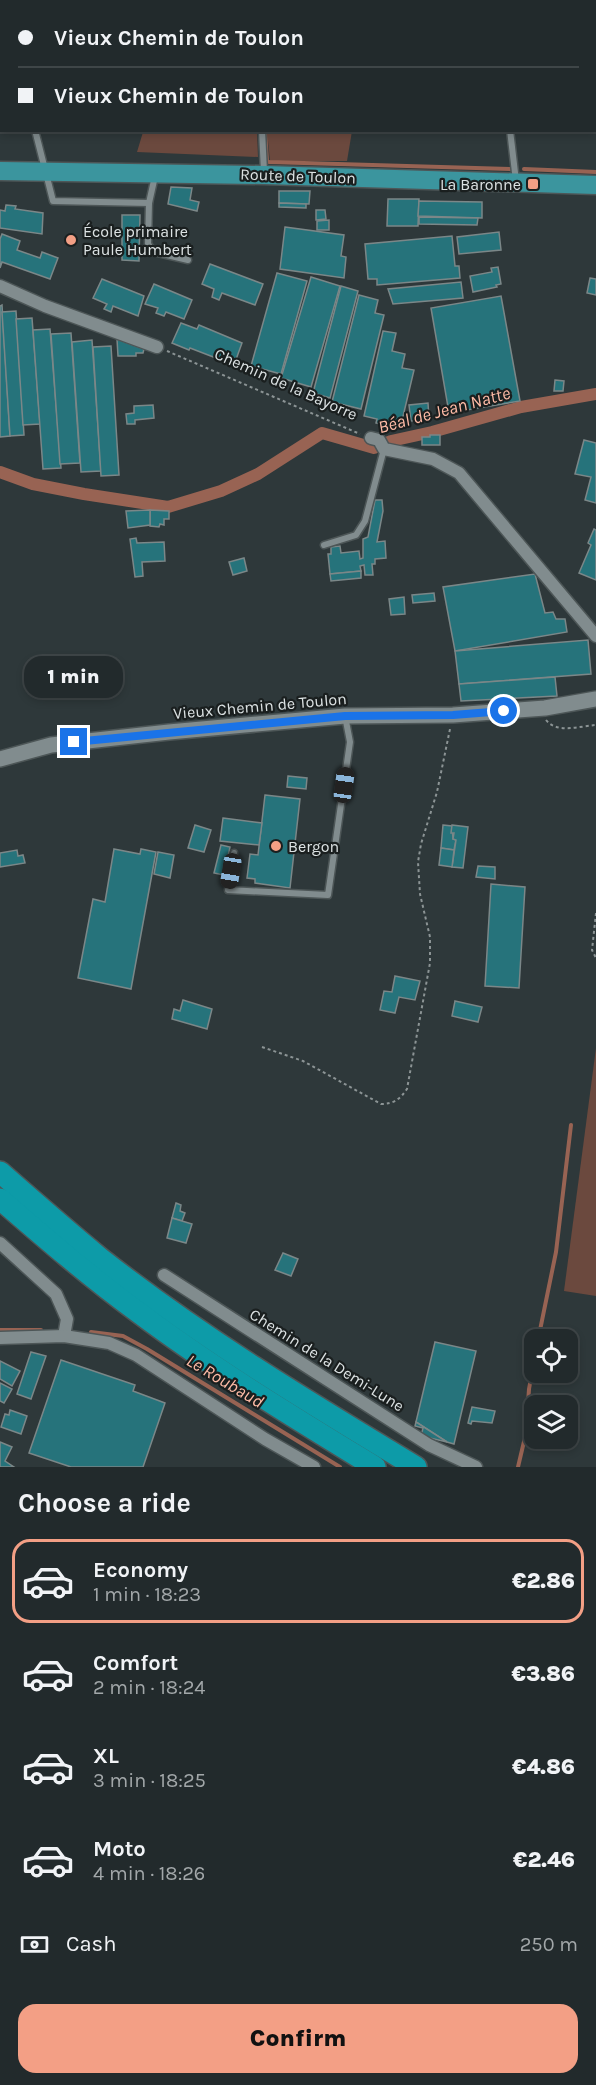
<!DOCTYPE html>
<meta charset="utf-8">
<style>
:root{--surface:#222a2c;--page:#2e3638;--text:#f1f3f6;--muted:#a2a7a9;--line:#3f4648;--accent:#f39f85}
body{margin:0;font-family:Karla,sans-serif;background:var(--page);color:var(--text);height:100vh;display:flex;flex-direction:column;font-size:22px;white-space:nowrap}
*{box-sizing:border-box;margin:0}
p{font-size:20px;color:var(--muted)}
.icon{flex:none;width:33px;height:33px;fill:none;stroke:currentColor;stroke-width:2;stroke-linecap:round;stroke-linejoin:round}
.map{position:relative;height:1467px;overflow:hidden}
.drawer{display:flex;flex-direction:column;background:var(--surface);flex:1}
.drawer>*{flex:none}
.banner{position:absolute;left:0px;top:0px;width:597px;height:132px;box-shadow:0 3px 9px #0003,0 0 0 2px var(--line);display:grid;align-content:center;height:132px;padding:0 18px;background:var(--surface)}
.buttons{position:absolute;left:524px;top:1329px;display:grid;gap:12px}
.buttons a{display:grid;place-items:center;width:54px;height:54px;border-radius:12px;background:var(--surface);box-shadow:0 3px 9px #0003,0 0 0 2px var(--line);font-size:30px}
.end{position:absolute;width:27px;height:27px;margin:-14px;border:8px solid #1a73e8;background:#fff;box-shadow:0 0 0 3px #fff}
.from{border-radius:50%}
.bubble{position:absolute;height:42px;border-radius:18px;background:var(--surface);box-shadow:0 3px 9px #0003,0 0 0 2px var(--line);font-size:20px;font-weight:800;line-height:42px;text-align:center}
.car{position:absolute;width:18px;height:36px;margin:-18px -9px;border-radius:8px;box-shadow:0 0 4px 2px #0007;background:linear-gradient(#222 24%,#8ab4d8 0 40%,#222 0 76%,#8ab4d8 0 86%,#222 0)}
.banner b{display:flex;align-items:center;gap:21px;height:57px;font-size:22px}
.banner b+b{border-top:2px solid var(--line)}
.banner i{width:15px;height:15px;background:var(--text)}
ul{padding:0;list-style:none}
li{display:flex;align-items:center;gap:18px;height:84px;margin:0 12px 9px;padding:0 6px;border:3px solid transparent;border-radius:18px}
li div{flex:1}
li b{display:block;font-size:22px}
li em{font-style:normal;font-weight:800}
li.selected{border-color:var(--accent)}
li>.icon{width:54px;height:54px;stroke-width:1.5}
h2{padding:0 18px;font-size:27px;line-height:72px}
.pay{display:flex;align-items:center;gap:15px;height:66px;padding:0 18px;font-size:22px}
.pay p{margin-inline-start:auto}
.primary-button{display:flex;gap:12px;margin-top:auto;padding:12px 18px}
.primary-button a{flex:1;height:69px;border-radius:18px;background:var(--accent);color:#111;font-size:24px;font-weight:800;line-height:69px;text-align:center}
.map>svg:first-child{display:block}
.green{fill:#6b493e}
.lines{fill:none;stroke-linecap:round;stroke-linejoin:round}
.stream{stroke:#986353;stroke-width:4}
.canal{stroke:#986353;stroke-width:12}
.building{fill:#26737b;stroke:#7b8788;stroke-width:1.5}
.service-casing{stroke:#4d5657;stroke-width:9}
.minor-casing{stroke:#4d5657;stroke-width:15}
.tertiary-casing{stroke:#4d5657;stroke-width:18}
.primary-casing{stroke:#4d5657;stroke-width:21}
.motorway-casing{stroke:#4d5657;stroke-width:24}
.path{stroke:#8c9495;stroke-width:2;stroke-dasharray:3 3;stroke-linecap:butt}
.service{stroke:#818c8e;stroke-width:6}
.minor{stroke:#818c8e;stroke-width:12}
.tertiary{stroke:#818c8e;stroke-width:15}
.primary{stroke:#3b959e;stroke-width:18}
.motorway{stroke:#0d9ba8;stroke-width:21}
.route{stroke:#1a73e8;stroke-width:8}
.poi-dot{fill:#f39f85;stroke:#1a1f1f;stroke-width:2}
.labels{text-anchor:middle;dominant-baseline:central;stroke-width:4.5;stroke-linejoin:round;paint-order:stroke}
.street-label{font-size:16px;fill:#dce2e3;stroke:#1a1f1f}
.poi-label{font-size:16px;fill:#dce2e3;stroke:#1a1f1f;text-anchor:start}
.water-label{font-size:18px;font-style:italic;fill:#febba6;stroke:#1a1f1f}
</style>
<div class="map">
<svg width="596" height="1467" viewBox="0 0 596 1467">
<rect width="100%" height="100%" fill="#2e383a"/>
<g class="green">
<polygon points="141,131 257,131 258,157 137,152 143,132"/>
<polygon points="267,131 352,131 347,161 270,161"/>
<polygon points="596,1048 596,1296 564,1291"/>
</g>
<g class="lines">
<g class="stream">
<polyline points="309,2 311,0"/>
<polyline points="265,130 267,161 269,162 510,169"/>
<polyline points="524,169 596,172"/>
<polyline points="0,1330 41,1330"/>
<polyline points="91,1332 123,1336 147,1349 340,1467"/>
<polyline points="538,1340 556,1252 571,1125"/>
<polyline points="518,1467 526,1433 529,1389 534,1362"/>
</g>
<polyline class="canal" points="0,472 33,484 84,494 168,507 221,491 258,474 322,433 374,448 391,441 432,432 521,407 596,394"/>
</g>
<g class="building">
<polygon points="171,187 192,188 190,200 199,202 197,211 168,204"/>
<polygon points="279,191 310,191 309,204 279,203"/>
<polygon points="388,199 419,199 418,226 387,226"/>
<polygon points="419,201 482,202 482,218 418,216"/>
<polygon points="279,203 306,204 306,208 279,207"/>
<polygon points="6,205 16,206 15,209 43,213 42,234 0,228 0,210 5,211"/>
<polygon points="316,210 325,210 326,219 316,220"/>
<polygon points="122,215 140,215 139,261 122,260"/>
<polygon points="419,217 478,218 477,225 419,224"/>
<polygon points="329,220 329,230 317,230 317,221"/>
<polygon points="285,227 344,235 341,256 346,257 344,278 280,269"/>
<polygon points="499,232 501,250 459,254 457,237"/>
<polygon points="2,234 20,241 17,250 40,258 42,252 58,258 50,279 2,262 0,268 0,239"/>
<polygon points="452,236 455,266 459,266 460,278 377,285 377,279 368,279 365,244"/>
<polygon points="210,264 263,284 255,305 222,293 219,300 212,297 214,289 202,284"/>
<polygon points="498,267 501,284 496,285 497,287 473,292 470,276 492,272 491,268"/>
<polygon points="277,273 307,281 281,374 251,366"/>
<polygon points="311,277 340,286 311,387 281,378"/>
<polygon points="590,278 596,279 596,295 587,293"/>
<polygon points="102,279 144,296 138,316 113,306 111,312 104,309 107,304 93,298"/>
<polygon points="461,282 463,298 393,304 388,289"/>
<polygon points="154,284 192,300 184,319 166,312 164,316 156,313 158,308 145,304"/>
<polygon points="341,286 358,291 330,398 313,393"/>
<polygon points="359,295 378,300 375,313 384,315 361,409 332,402"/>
<polygon points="501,296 520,401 449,413 431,308"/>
<polygon points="2,305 10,436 0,437 0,306"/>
<polygon points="16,311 24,435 10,436 2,312"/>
<polygon points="32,318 40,424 23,425 16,319"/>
<polygon points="181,323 197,329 199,325 242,343 234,365 190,348 189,350 172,343"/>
<polygon points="50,329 61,468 43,469 33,330"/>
<polygon points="383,331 396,333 392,351 405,354 402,368 414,370 401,425 389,423 388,426 376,423 377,419 364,416"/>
<polygon points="71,333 80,463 60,464 51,334"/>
<polygon points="117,339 144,349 143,353 136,353 136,356 118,356"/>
<polygon points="92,340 101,471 81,472 72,342"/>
<polygon points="111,346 119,475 101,476 93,347"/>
<polygon points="555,380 564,381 563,391 554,391"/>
<polygon points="428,403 429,419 411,421 409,405"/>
<polygon points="153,405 154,418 135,420 135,424 127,424 126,414 134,413 134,406"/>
<polygon points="430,435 440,435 440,445 422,445 422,437 430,437"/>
<polygon points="584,440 596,443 596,503 585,500 591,477 575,474"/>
<polygon points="375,500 382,500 383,511 377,542 385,541 386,558 375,559 375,564 372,564 373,575 365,575 364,565 360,566 361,571 330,574 328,554 331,554 331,547 340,546 341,553 359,551 360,559 363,558 363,539 368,537"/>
<polygon points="150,510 169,511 169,519 164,519 164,525 160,524 159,527 150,526"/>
<polygon points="150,510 150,525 128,528 126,511"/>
<polygon points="594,529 596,530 596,580 579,573 591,545 588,543"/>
<polygon points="136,538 137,543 164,542 165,561 142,562 143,576 135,577 130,539"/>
<polygon points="244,558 247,571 233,575 229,562"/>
<polygon points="361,571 361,578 331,581 330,574"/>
<polygon points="535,574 545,613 553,612 556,619 565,619 567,632 455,651 443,587"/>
<polygon points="434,593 435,601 413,603 412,595"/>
<polygon points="404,597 405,614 391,615 389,599"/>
<polygon points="588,640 591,674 459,684 455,651"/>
<polygon points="555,677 557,696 461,701 459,684"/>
<polygon points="288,776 307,778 306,789 287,787"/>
<polygon points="265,795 300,799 290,888 255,883 255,879 247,878 250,854 258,855"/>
<polygon points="223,818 262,823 259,845 220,841"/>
<polygon points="195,825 211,830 204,852 188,848"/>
<polygon points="443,825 452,826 453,839 456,840 454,850 441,848"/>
<polygon points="452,825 468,827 463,868 452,867 456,840 453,839 454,833 451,833"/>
<polygon points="221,845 230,847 224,875 214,873"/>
<polygon points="441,848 454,850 452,867 439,865"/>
<polygon points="114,849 140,854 141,849 156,852 131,989 78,978 93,899 105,902"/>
<polygon points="17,850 18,856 23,855 25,863 0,867 0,853"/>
<polygon points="158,852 174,855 170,878 154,874"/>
<polygon points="478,866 495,867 495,879 476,877"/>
<polygon points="491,884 525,887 519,988 485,986"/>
<polygon points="395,976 420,981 415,1000 399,997 395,1013 380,1010 384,991 392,992"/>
<polygon points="183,1000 212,1009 207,1029 172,1019 174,1009 180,1011"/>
<polygon points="455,1001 482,1007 478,1022 452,1016"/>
<polygon points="176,1203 181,1205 180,1211 185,1213 182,1221 172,1218"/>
<polygon points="172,1218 192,1224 186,1243 167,1238"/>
<polygon points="283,1253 298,1259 291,1276 275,1270"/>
<polygon points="435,1342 476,1351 454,1444 447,1442 416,1422"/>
<polygon points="31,1352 46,1356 31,1399 17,1394"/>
<polygon points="61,1360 135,1385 133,1391 165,1403 143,1467 71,1467 29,1453"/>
<polygon points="0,1361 20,1371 12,1386 0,1379"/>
<polygon points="0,1383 12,1389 4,1403 0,1401"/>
<polygon points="472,1407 495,1411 492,1423 472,1421 471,1424 468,1423"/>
<polygon points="10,1410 27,1416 21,1434 1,1427 5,1414 9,1415"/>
<polygon points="416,1422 447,1442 421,1436 423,1428 415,1426"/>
<polygon points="0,1442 12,1447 5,1461 14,1467 0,1467"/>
</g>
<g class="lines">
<g class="service-casing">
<g id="service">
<polyline points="501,0 501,2"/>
<polyline points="300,2 301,0"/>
<polyline points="0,6 2,11"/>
<polyline points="35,130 53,201 149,203"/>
<polyline points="262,130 264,172"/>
<polyline points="510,130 516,181"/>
<polyline points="155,176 149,203 148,244 154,252 188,260"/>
<polyline points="324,545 356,535 365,521 384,449"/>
<polyline points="234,853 228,890 328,895 350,742 345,716"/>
</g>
</g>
<g class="minor-casing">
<g id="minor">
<polyline points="0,286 45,306 157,347"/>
<polyline points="371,438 379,440 384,449 433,459 459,473 596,636"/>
<polyline points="0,1243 56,1294 67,1319 64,1336"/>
<polyline points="164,1275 429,1445 476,1467"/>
<polyline points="0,1338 64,1336 109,1343 136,1355 265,1439 314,1467"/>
</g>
</g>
<g class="tertiary-casing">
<polyline id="tertiary" points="0,759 51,745 169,732 345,716 453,715 545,708 596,699"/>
</g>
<g class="primary-casing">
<polyline id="primary" points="0,171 264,175 596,185"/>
</g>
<g class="motorway-casing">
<g id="motorway">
<path d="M0 1172C33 1201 66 1230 100 1258 199 1336 308 1402 416 1467"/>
<path d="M0 1199C45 1238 90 1277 138 1312 214 1369 295 1418 375 1467"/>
</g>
</g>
<g class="path">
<polyline points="167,351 360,434"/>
<path d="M546 720C557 734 580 726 596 725"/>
<polyline points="596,913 592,950 596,958"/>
<path d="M262 1047 303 1061 381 1104C394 1104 400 1099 407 1089L430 963V937L420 894 418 862 421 844 437 792 450 729"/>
</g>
<use href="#service" class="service"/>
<use href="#minor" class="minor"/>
<use href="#tertiary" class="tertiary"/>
<use href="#primary" class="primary"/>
<use href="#motorway" class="motorway"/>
</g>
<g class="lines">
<polyline class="route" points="74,742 345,716 453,715 504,711"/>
</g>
<g class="poi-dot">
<rect x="527" y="178" width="12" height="12" rx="3"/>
<circle cx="71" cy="240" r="6"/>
<circle cx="276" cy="846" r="6"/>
</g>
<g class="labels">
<g class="street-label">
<text transform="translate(298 176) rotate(2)">Route de Toulon</text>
<text transform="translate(286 384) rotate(24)">Chemin de la Bayorre</text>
<text transform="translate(260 706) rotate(-5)">Vieux Chemin de Toulon</text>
<text transform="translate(327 1360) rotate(32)">Chemin de la Demi-Lune</text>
</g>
<g class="poi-label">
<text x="521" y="184" text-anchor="end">La Baronne</text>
<text x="83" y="231">École primaire<tspan x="83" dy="18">Paule Humbert</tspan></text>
<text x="288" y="846">Bergon</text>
</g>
<g class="water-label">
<text transform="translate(444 410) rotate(-15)">Béal de Jean Natte</text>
<text transform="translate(225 1381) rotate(31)">Le Roubaud</text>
</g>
</g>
</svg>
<div class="buttons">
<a><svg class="icon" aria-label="locate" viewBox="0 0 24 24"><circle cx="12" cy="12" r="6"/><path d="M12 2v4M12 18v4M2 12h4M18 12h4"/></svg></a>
<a><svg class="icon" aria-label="layers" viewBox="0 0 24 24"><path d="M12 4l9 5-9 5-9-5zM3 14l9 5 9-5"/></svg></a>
</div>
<i class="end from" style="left:504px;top:711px"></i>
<i class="end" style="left:74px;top:742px"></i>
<div class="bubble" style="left:24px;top:656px;width:99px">1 min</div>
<i class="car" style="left:344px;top:785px;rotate:8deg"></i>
<i class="car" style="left:231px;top:871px;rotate:189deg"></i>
<div class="banner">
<b><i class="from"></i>Vieux Chemin de Toulon</b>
<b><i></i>Vieux Chemin de Toulon</b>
</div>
</div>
<section class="drawer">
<h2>Choose a ride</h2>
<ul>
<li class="selected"><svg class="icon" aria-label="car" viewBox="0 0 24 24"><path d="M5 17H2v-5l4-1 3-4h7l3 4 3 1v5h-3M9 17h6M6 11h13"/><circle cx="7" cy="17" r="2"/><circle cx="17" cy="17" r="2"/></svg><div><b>Economy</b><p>1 min · 18:23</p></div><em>€2.86</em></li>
<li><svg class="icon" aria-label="car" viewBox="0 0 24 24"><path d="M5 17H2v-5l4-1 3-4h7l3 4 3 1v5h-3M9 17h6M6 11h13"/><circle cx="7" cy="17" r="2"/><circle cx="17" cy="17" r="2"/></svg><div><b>Comfort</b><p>2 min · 18:24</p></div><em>€3.86</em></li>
<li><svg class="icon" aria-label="car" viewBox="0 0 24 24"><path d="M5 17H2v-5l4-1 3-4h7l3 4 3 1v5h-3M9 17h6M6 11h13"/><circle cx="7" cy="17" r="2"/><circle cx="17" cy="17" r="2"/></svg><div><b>XL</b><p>3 min · 18:25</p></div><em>€4.86</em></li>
<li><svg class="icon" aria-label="car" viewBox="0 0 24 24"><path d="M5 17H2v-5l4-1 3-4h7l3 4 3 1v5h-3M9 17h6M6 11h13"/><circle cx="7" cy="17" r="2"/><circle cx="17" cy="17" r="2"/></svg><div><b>Moto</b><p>4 min · 18:26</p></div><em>€2.46</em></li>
</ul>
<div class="pay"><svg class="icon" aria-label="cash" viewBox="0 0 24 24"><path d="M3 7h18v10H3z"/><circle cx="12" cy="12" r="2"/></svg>Cash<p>250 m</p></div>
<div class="primary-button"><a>Confirm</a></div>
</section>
